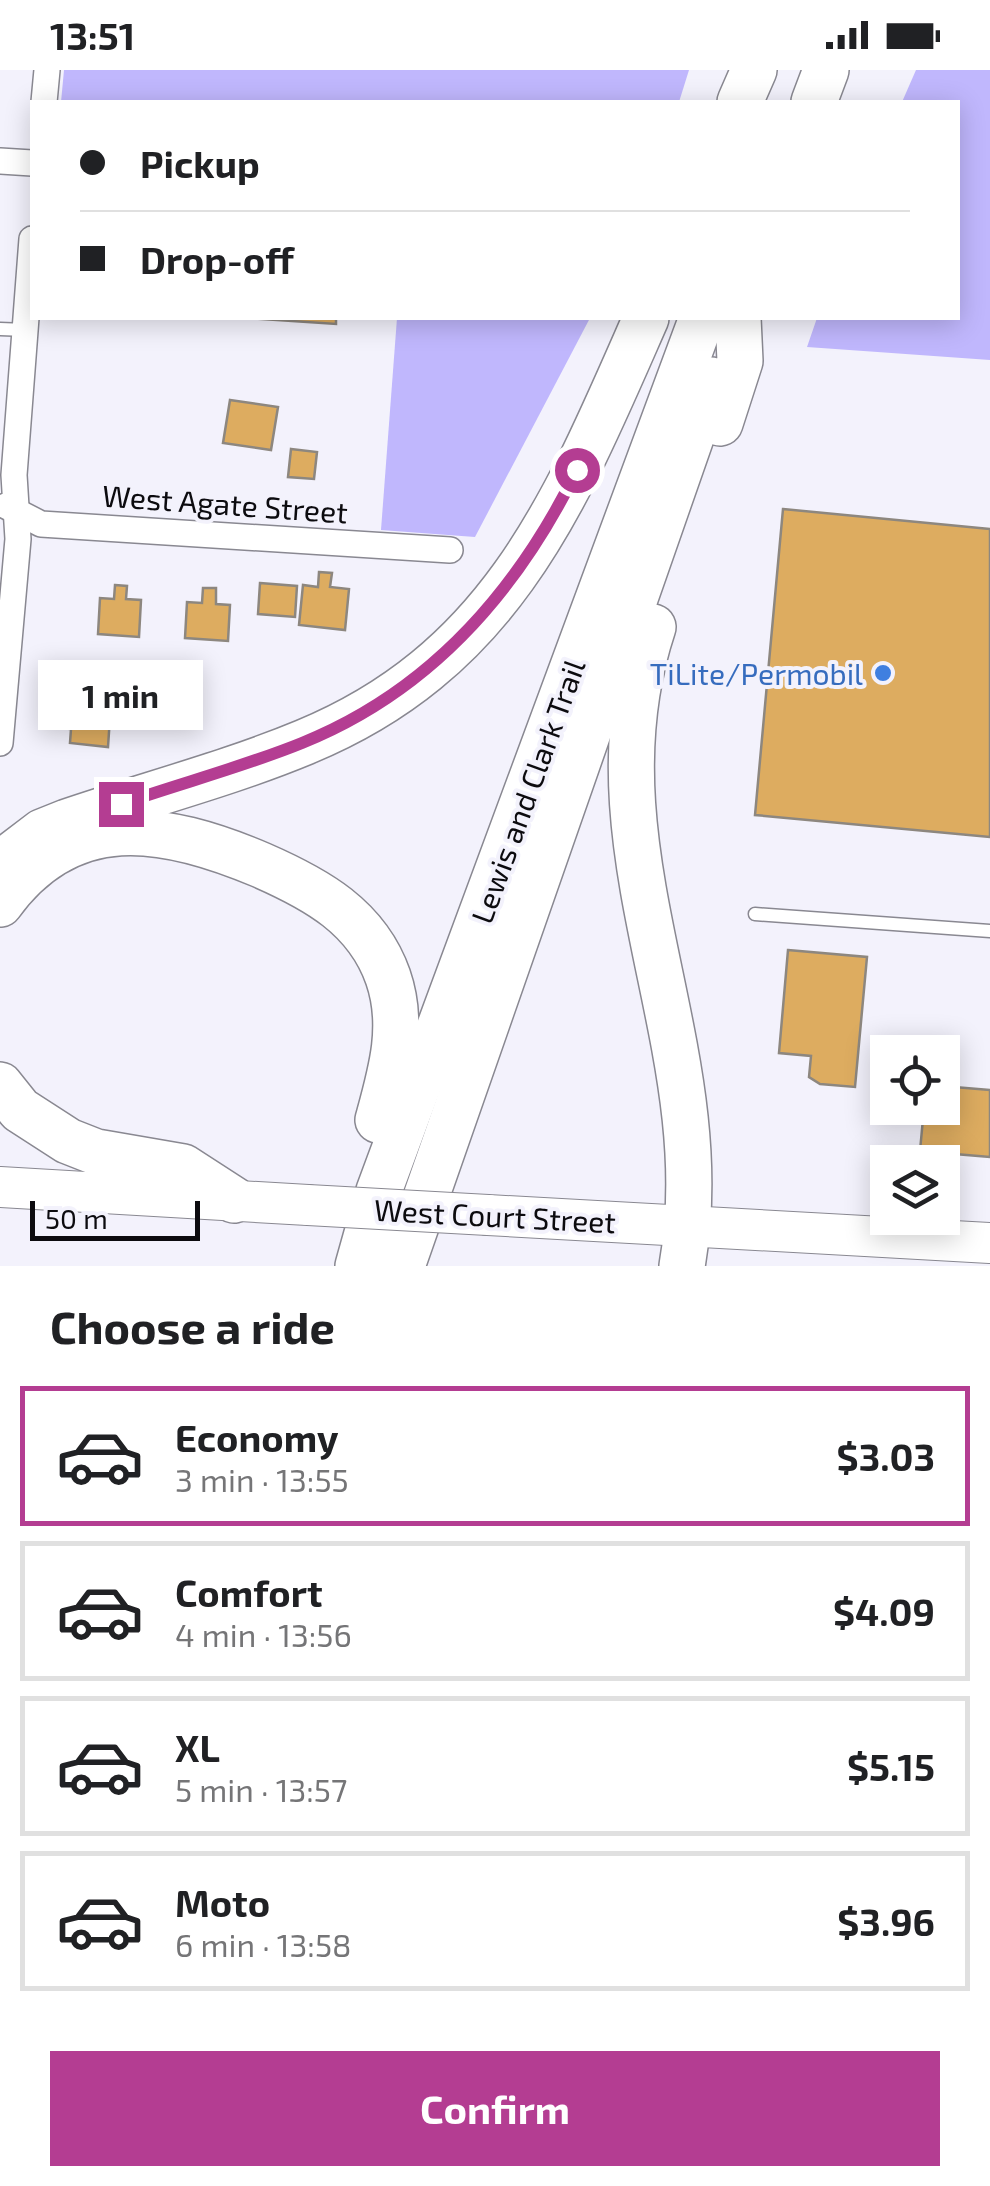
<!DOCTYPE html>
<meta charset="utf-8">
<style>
:root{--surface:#fff;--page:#f2f2f2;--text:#202124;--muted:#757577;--line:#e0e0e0;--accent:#b43d92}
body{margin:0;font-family:"Exo 2",sans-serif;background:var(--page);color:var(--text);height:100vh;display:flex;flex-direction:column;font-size:38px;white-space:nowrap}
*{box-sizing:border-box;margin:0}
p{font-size:32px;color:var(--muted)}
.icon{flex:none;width:55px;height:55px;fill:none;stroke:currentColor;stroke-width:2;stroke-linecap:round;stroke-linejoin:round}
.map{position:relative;height:1196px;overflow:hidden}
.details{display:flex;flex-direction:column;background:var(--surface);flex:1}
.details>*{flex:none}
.banner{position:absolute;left:30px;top:30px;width:930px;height:220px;border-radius:0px;box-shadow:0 5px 25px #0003;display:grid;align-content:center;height:220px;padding:0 50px;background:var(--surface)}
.fabs{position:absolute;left:870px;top:965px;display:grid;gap:20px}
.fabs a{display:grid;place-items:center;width:90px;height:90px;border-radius:0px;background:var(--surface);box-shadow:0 5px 25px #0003;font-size:50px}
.scale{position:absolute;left:30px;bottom:25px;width:170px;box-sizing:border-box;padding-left:10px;border:5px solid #0c0b0f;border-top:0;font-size:28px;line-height:35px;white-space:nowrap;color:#0c0b0f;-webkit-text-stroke:8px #f3f2fc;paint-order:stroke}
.end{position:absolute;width:45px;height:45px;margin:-22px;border:12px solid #b43d92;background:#fff;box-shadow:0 0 0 5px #fff}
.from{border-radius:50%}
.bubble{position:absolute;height:70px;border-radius:0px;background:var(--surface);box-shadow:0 5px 25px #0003;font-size:32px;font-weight:700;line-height:70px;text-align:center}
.banner b{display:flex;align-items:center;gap:35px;height:95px;font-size:38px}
.banner b+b{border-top:2px solid var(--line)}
.banner i{width:25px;height:25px;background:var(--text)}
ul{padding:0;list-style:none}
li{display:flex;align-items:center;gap:30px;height:140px;margin:0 20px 15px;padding:0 30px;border:5px solid var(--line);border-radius:0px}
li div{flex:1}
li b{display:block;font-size:38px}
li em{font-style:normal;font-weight:700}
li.active{border-color:var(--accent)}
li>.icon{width:90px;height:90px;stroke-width:1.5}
h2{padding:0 50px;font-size:45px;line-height:120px}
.cta{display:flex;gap:20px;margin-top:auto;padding:20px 50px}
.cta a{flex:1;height:115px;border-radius:0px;background:var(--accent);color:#fff;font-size:40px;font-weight:700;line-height:115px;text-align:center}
.status{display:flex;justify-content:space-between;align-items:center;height:70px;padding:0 50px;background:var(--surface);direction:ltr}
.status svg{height:28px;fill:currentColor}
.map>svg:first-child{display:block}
.green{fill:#c0b7fd}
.building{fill:#ddac60;stroke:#8d877f;stroke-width:2.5}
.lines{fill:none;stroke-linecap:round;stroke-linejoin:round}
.service-casing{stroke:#898891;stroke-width:15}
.minor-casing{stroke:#898891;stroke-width:28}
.primary-casing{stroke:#898891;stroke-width:42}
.motorway-casing{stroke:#898891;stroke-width:48}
.service{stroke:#fff;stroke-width:12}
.minor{stroke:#fff;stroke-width:25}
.primary{stroke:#fff;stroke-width:40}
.motorway{stroke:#fff;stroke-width:45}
.primary-bridge-casing{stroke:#898891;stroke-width:42;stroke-linecap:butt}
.primary-bridge{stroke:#fff;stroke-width:40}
.route{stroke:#b43d92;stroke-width:12}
.shop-dot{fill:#3f7fe0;stroke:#f3f2fc;stroke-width:4}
.labels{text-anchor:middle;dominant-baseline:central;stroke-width:8;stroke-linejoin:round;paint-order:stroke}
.street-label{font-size:30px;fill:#0c0b0f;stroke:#f3f2fc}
.shop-label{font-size:30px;fill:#366cbe;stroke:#f3f2fc;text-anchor:end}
</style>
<div class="status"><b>13:51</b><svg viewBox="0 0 49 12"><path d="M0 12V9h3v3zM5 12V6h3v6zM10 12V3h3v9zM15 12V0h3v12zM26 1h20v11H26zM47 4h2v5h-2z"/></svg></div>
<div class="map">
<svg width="990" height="1196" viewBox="0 0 990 1196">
<rect width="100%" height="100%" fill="#f3f2fc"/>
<g class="green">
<polygon points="64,0 689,0 679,32 61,32"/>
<polygon points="916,0 990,0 990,290 807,277 817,248 958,248 958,32 902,32"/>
<polygon points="397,248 590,248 475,467 381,460"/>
</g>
<g class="building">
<polygon points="247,248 336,248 336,254"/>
<polygon points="230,330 278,337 271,380 223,373"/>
<polygon points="291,379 317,382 314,409 288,407"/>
<polygon points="783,439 990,459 990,767 755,745"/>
<polygon points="319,502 332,503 330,517 349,519 345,560 299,555 303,515 318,517"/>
<polygon points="260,513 297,516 295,547 258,544"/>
<polygon points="115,515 127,516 126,529 141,530 139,567 98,564 100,528 114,529"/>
<polygon points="203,518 216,518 216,534 230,535 228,571 185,568 187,532 202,533"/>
<polygon points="74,629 111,632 108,677 70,673 71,659 58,658 59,642 72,643"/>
<polygon points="788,880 867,887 855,1017 820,1014 809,1007 811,986 779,983"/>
<polygon points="942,1016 990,1020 990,1087 920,1081 924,1038 942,1038"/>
</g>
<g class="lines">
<g class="service-casing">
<g id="service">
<polyline points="0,259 26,260"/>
<polyline points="755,844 990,861"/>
</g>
</g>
<g class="minor-casing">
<g id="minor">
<polyline points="44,32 47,0"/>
<polyline points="0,91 32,93"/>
<polyline points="6,436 41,454 450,480"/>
<polyline points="0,673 18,469 14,405 32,169"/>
</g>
</g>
<g class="primary-casing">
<g id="primary">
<polyline points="0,1117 308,1135"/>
<polyline points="488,1145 990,1173"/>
</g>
</g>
<g class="motorway-casing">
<g id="motorway">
<polyline points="740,32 754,0"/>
<polyline points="814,32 826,0"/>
<polyline points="720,353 740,291 738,248"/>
<path d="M653 557C579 780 721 975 682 1196"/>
<path d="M0 794 42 762 67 752C146 725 228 704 305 672 503 590 566 430 646 248"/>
<path d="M0 834C70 737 164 754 261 795 316 819 367 847 388 907 405 956 391 1003 378 1050"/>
<polyline points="0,1015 20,1040 68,1071 96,1082 183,1097 234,1130"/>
<polyline points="358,1196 379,1121 702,248"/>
<polyline points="402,1196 711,310"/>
</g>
</g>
<use href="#service" class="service"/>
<use href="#minor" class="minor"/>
<use href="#primary" class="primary"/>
<use href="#motorway" class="motorway"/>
<g class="primary-bridge-casing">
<polyline id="primary-bridge" points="308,1135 488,1145"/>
</g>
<use href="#primary-bridge" class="primary-bridge"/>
</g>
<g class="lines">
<path class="route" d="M121 734C181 713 243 697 302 673 431 621 517 522 577 400"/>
</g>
<circle class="shop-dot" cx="883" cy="603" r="10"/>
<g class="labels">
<g class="street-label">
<text transform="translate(225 433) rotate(4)">West Agate Street</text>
<text transform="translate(527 721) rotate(-70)">Lewis and Clark Trail</text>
<text transform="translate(495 1145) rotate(3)">West Court Street</text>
</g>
<g class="shop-label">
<text x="863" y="603">TiLite/Permobil</text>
</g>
</g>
</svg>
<div class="fabs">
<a><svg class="icon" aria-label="locate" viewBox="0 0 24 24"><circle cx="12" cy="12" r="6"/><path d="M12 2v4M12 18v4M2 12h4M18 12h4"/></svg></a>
<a><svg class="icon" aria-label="layers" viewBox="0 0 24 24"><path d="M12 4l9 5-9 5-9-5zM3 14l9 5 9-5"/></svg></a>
</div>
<div class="scale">50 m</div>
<i class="end from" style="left:577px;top:400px"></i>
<i class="end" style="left:121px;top:734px"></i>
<div class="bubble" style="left:38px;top:590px;width:165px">1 min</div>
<div class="banner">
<b><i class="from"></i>Pickup</b>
<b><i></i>Drop-off</b>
</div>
</div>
<section class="details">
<h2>Choose a ride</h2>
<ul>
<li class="active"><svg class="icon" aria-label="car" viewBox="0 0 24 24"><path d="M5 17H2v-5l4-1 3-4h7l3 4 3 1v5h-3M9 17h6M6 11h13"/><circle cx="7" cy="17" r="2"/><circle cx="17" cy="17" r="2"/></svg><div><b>Economy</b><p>3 min · 13:55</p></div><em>$3.03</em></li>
<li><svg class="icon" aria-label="car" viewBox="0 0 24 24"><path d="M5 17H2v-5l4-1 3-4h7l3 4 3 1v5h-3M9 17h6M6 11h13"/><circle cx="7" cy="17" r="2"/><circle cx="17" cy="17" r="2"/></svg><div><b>Comfort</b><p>4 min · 13:56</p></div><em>$4.09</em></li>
<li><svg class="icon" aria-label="car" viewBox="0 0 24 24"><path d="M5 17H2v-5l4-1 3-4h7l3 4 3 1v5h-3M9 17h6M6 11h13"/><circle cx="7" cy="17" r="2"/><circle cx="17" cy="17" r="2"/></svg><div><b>XL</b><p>5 min · 13:57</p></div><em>$5.15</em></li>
<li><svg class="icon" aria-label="car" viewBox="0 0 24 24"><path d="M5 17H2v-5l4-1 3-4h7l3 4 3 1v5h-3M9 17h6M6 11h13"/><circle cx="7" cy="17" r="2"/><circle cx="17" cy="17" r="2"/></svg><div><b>Moto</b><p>6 min · 13:58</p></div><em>$3.96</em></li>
</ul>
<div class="cta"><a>Confirm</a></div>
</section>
